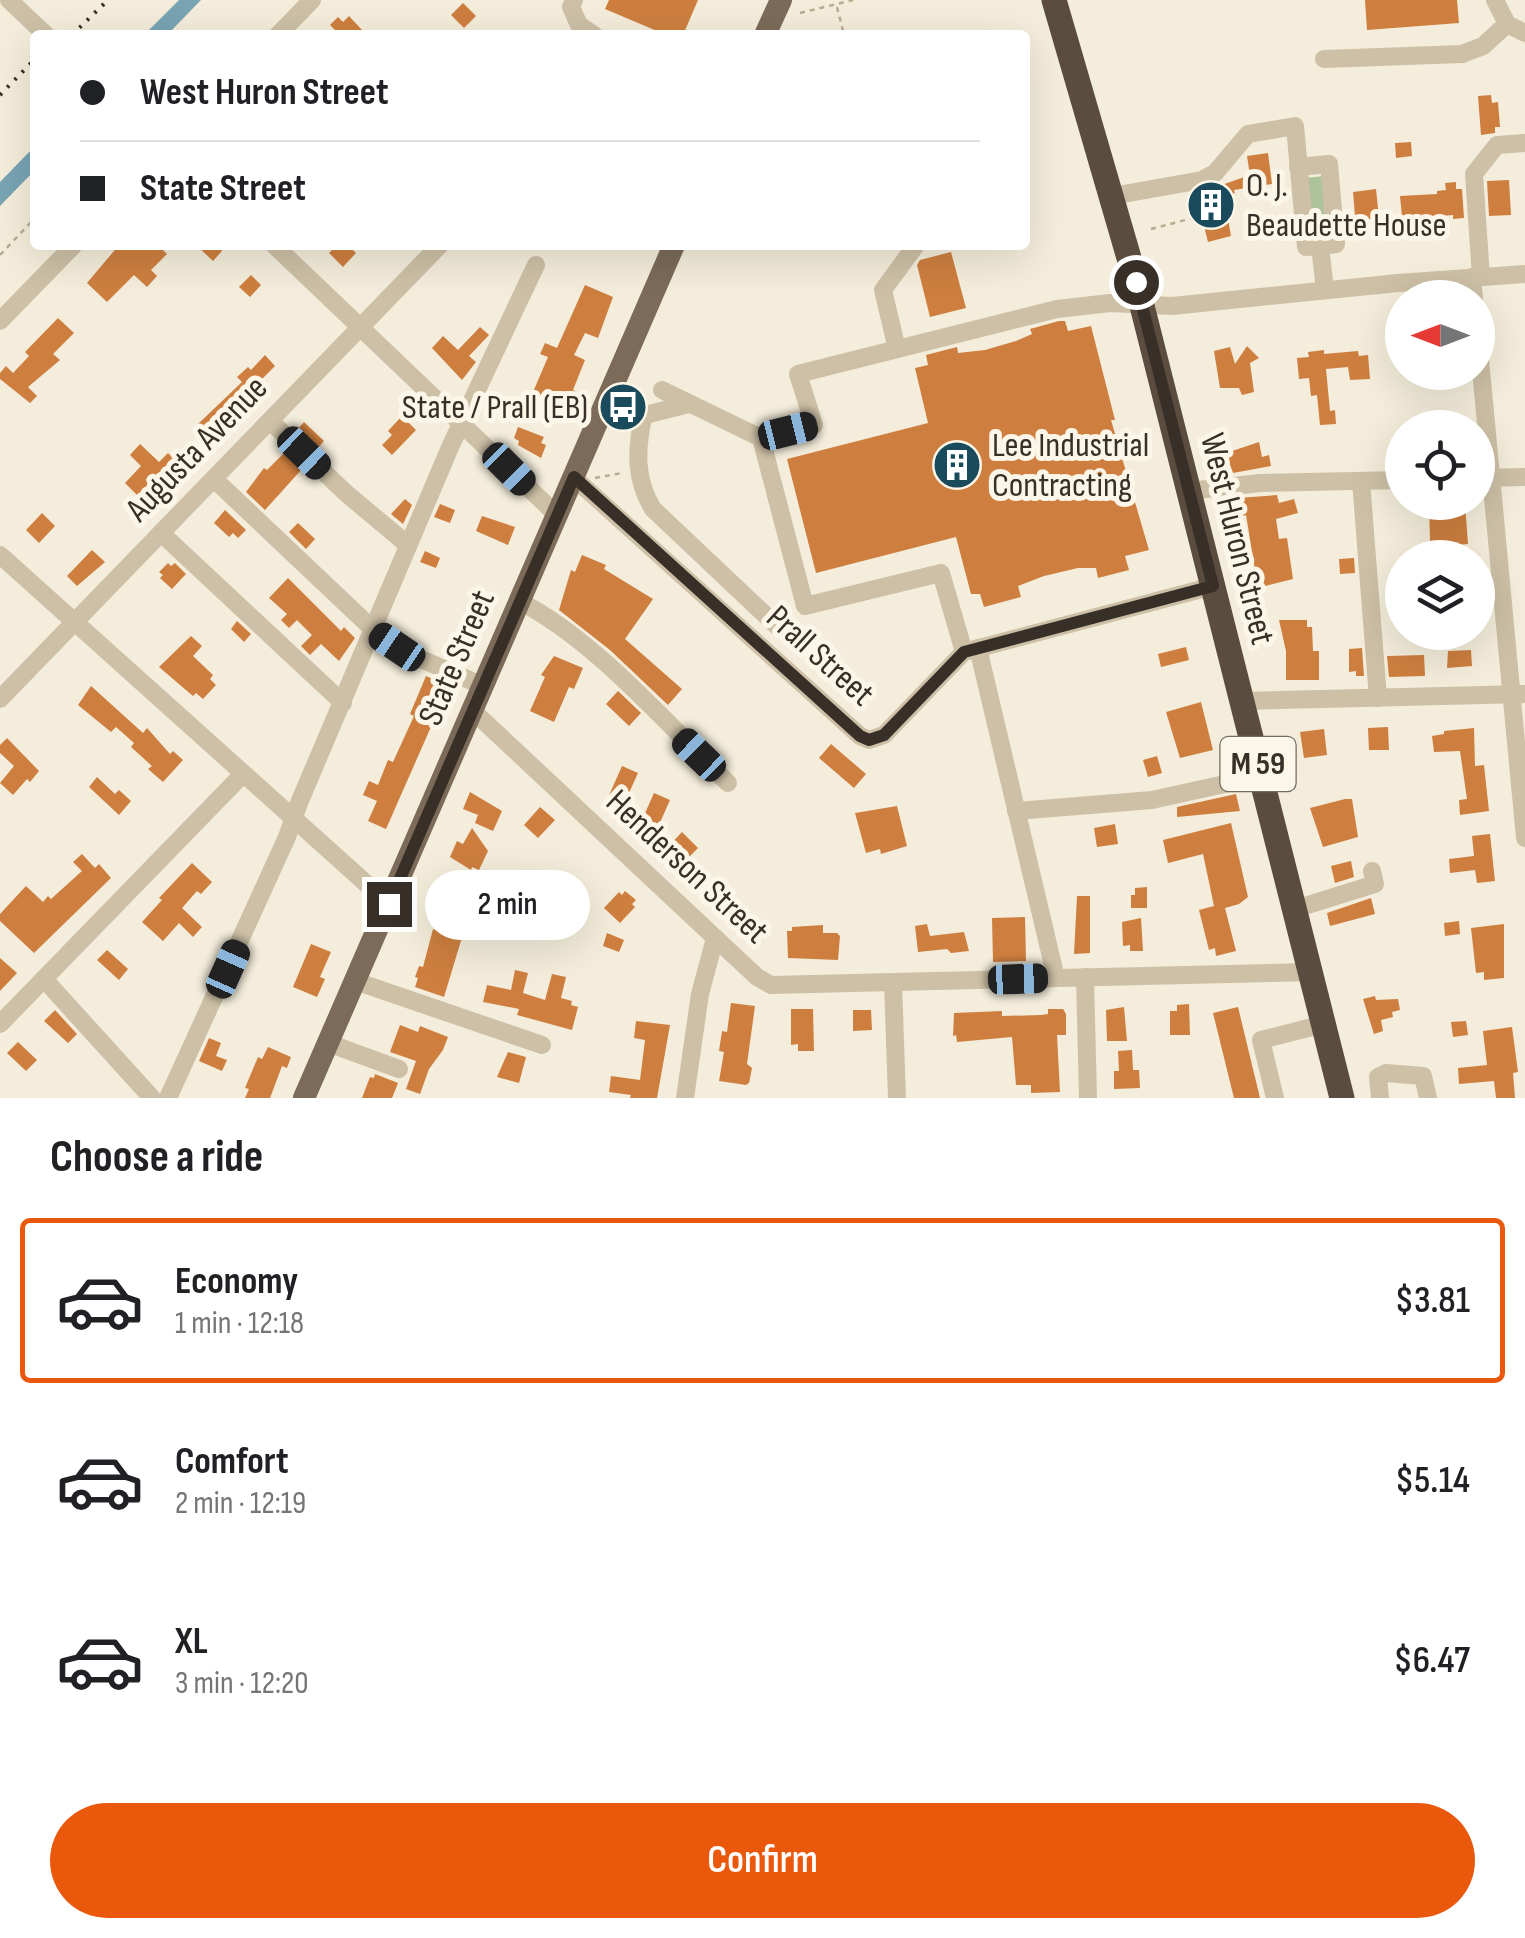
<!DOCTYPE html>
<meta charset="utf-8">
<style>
:root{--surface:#fff;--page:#f2f2f2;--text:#202124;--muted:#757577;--line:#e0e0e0;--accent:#ea580c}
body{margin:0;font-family:"Sofia Sans Condensed",sans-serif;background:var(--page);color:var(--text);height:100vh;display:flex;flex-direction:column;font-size:38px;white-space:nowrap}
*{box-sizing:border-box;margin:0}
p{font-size:32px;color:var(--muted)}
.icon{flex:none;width:55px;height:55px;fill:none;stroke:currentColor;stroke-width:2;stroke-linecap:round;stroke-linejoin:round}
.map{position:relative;height:1098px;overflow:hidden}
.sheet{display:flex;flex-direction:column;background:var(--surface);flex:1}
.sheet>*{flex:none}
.top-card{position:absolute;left:30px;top:30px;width:1000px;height:220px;border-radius:10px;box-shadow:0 10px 40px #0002;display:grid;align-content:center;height:220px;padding:0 50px;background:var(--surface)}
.needle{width:65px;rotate:270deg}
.tools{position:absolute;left:1385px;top:280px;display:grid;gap:20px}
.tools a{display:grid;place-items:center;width:110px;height:110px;border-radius:50%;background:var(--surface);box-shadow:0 10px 40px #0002;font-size:50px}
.end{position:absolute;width:45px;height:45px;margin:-22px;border:12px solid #383028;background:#fff;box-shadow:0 0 0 5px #fff}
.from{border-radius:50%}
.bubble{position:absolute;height:70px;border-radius:35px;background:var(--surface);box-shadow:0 10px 40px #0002;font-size:32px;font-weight:600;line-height:70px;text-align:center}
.car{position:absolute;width:30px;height:60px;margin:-30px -15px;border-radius:12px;box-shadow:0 0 8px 2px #0007;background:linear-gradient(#222 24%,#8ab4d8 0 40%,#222 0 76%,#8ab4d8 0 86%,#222 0)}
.top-card b{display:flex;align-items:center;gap:35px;height:95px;font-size:38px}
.top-card b+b{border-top:2px solid var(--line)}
.top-card i{width:25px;height:25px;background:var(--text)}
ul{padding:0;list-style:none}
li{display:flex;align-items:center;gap:30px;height:165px;margin:0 20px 15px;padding:0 30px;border:5px solid transparent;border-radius:10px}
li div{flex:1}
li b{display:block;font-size:38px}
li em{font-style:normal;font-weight:600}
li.active{border-color:var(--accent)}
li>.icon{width:90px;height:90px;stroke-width:1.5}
h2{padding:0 50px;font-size:45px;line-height:120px}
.button{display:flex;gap:20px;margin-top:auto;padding:20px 50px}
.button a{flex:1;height:115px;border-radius:60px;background:var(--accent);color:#fff;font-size:40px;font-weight:600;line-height:115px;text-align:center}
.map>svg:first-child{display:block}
.green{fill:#adc49a}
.water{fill:#78a4b3}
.building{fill:#ce7f3f}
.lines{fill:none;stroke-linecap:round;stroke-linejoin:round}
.path{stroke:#b9aa90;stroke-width:2.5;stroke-dasharray:5 5;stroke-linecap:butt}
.minor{stroke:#cdc0a6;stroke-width:18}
.major{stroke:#7b6b58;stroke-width:22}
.highway{stroke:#5a4c3e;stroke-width:25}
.rail{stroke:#383028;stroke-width:4;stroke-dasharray:2.5 8;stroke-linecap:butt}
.route{stroke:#383028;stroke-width:12}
.labels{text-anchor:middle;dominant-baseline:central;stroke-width:10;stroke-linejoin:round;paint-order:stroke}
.shield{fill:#fbf6e8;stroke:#726b62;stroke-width:2.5}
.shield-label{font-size:32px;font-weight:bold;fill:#383028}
.poi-label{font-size:35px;fill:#383028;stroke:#fbf6e8;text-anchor:start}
.street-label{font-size:35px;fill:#383028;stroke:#fbf6e8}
</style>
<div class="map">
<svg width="1525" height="1098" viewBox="0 0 1525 1098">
<rect width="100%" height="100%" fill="#f4eddb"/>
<polygon class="green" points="1324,176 1330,234 1311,235 1305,178"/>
<g class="water">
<polygon points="179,0 201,0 167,35 144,35"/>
<polygon points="35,146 35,170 0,206 0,182"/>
</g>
<g class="building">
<polygon points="609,0 698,0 683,35 656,35 657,31 605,9"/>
<polygon points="1365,0 1457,0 1459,23 1367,30"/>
<polygon points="463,3 476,16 464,28 451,15"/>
<polygon points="349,16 362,30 357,35 340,35 330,25 338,17 343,22"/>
<polygon points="1491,95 1492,103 1498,102 1500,127 1495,127 1495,133 1481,135 1478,96"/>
<polygon points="1411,142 1412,156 1396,158 1395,143"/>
<polygon points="1268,153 1272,184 1234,190 1235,193 1224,196 1231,236 1208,242 1196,194 1250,175 1247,156"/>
<polygon points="1509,180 1511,215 1489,216 1487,181"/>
<polygon points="1456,182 1456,189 1462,189 1464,218 1453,219 1453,215 1428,217 1428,222 1412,223 1412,216 1402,217 1400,196 1437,194 1437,191 1446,190 1445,183"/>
<polygon points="1376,189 1379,218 1363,220 1362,215 1355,216 1353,192"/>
<polygon points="119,245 158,245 167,254 151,270 157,276 147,287 134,275 107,302 87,283"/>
<polygon points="196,245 217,245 222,251 213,261"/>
<polygon points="337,245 348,245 356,253 343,267 329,253"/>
<polygon points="951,252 966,308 930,317 917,265 920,260"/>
<polygon points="251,275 261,285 250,297 239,287"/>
<polygon points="585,285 613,297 598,338 585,333 574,355 585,360 573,390 577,392 573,402 567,399 564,406 533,392 548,357 540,354 545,343 557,348"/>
<polygon points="58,318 74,333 53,354 60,360 28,387 37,396 30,403 0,379 0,373 6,366 13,373 29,356 25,352"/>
<polygon points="1059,321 1065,321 1068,331 1091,326 1115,420 1111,420 1149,550 1125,556 1129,570 1098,578 1096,568 1078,568 1044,576 1018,586 1021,597 984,607 980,594 971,594 956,537 816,573 787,459 928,423 915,368 928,365 926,355 957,347 958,353 985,350 1016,341 1032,334 1030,329"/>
<polygon points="480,327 489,335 469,356 476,362 462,380 432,348 443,336 458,350"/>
<polygon points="1247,346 1259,358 1250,363 1254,392 1242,395 1239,388 1220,388 1214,351 1230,347 1235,364"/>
<polygon points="1324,350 1324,354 1358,351 1359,356 1368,355 1370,379 1350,380 1348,367 1326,369 1330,411 1335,410 1336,424 1320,425 1317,395 1311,396 1309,378 1299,379 1297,358 1309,357 1308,352"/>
<polygon points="265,355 275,366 261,380 268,386 234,425 214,441 197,425 242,382 237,377 248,367 251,370"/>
<polygon points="1444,411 1446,428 1431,428 1429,412"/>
<polygon points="402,416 416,430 392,455 382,445 392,435 388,431"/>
<polygon points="304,422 324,441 317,449 297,430"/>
<polygon points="518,427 544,437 541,443 546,445 541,458 518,445 519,441 514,438"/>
<polygon points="1259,442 1262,457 1269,455 1271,466 1233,473 1226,453"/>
<polygon points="140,444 159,462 168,453 185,470 174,481 169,476 144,502 125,483 141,466 130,455"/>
<polygon points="285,452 302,469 265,510 246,492 264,468 267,470"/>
<polygon points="1277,495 1279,503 1294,499 1298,513 1276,519 1279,539 1287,538 1293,579 1261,587 1260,582 1257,582 1246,515 1242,516 1238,498"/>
<polygon points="405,499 412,505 403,524 391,514"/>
<polygon points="1429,502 1465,503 1468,544 1434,547 1434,541 1430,541"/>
<polygon points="440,504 455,510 450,523 434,517"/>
<polygon points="225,510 246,530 238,538 233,533 229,537 214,523"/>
<polygon points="42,513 55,526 39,543 26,530"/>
<polygon points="482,516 515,527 508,545 476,531"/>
<polygon points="298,523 315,539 306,549 289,532"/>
<polygon points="92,550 105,562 77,586 67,576"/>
<polygon points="425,551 440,558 436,568 420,562"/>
<polygon points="582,555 606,565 604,569 653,599 625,639 682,689 668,705 610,650 559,610 571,570 575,572"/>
<polygon points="1354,558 1355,573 1340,574 1339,559"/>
<polygon points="168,563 171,566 175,563 186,574 172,589 160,578 163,575 159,572"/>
<polygon points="288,578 341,631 344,627 355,638 339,661 321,644 310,655 301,646 312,635 297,620 289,628 281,620 287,614 269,598"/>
<polygon points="1402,589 1402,609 1392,609 1391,590"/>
<polygon points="1279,620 1307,620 1307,627 1312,627 1313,651 1319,651 1319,680 1286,680 1286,651"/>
<polygon points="237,621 251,634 244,642 231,629"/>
<polygon points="191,636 202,646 193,656 213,675 210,679 216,685 203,699 196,693 193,696 159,667"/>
<polygon points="1186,647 1189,660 1161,667 1158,654"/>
<polygon points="1362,648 1364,676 1356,676 1356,671 1349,672 1349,649"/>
<polygon points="1471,650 1472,666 1447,668 1448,651"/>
<polygon points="1424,655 1425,676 1389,677 1387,656"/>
<polygon points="554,656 583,668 574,689 569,687 554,722 530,711 545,677 541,675"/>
<polygon points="426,676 449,686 386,829 368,821 377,801 363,795 369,781 378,785 388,760 393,762 414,716 410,714"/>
<polygon points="91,686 143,733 147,728 170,754 173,751 183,760 163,782 148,769 152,766 131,747 134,743 116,727 111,732 78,705"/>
<polygon points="618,691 641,713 629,726 606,704"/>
<polygon points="1201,702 1213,750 1180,758 1166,712"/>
<polygon points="1388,727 1389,750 1369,750 1368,728"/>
<polygon points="1474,728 1475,766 1484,765 1489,811 1460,815 1459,800 1467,799 1460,751 1434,752 1432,736 1444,734 1444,731"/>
<polygon points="1324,729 1327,755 1304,758 1300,732"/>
<polygon points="7,738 39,771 30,782 27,779 13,795 0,783 14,766 0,753 0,745"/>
<polygon points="831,744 866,774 854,788 819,758"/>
<polygon points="1157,756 1162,773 1148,777 1143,760"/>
<polygon points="622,766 638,773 624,804 619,801 617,805 607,800"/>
<polygon points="97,777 115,794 119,790 131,801 119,815 89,787"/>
<polygon points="470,792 502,811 493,831 475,823 478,815 463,809"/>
<polygon points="654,793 670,800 654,836 638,829"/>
<polygon points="1236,794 1240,811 1177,817 1177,807"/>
<polygon points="1345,799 1352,799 1358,837 1323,847 1310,808"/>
<polygon points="897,806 907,846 881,854 880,849 866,853 855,813"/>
<polygon points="540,807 555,820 538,838 524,825"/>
<polygon points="1231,823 1248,897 1239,904 1225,908 1236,951 1216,956 1215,948 1209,950 1199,910 1214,906 1203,854 1168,863 1163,840"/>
<polygon points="1115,824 1118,844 1097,847 1094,828"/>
<polygon points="472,828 488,851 479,870 472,867 471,870 450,857 457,841 463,844"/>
<polygon points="682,832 698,848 680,866 664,851"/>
<polygon points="1490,834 1495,881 1477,883 1475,870 1450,873 1449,859 1474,856 1472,836"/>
<polygon points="82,854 95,868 99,864 111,878 34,953 0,921 0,914 26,886 43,902 48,896 51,899 82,871 73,862"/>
<polygon points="1351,861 1354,877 1335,883 1331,866"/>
<polygon points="192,863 212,882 201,894 197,891 182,908 202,927 193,937 179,923 163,941 142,922 162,900 159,898"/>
<polygon points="513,870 526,881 516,893 503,882"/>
<polygon points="1147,887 1147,908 1131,908 1131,895 1135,895 1135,888"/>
<polygon points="625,891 636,900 632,904 635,907 620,923 604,908 619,892 622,895"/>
<polygon points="1077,896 1090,896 1090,953 1074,954"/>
<polygon points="1371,898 1375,914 1330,926 1327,913"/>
<polygon points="1025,917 1026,961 993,962 992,918"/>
<polygon points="1141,918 1143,951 1130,951 1130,945 1123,946 1122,922"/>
<polygon points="1459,921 1460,934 1445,936 1444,923"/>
<polygon points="927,924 930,936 964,932 969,951 951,953 947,949 918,952 915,926"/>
<polygon points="1504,924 1504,978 1484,980 1484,972 1476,973 1471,928"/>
<polygon points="823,925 823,933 837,933 840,936 838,960 788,958 787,931 792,931 792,927"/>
<polygon points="439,926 463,934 444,997 415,987 418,978 415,977 419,966 423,967 433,929 438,930"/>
<polygon points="607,933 624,940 619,952 603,946"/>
<polygon points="311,944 331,952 320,977 325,979 317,997 293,987"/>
<polygon points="107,950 128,969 119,980 97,960"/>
<polygon points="0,958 17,973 0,991"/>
<polygon points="515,970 528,973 523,993 545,1000 552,974 566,977 561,998 572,1001 571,1005 578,1007 572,1030 517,1015 519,1009 483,1002 487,985 511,990"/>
<polygon points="1375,996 1376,1000 1398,999 1400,1010 1392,1012 1393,1017 1381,1020 1383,1031 1374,1034 1363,999"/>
<polygon points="731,1003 755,1006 747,1064 752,1068 749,1083 746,1085 719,1081 724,1052 719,1051 722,1031 727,1032"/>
<polygon points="1189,1004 1190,1035 1170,1035 1170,1011 1177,1011 1177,1005"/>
<polygon points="1124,1007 1127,1041 1107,1041 1106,1010"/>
<polygon points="1238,1007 1260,1098 1234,1098 1213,1013"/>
<polygon points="791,1009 813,1009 814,1051 798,1051 798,1044 791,1045"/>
<polygon points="1048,1009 1063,1009 1066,1014 1066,1035 1057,1035 1060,1092 1031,1093 1031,1085 1016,1085 1012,1037 957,1042 956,1035 953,1036 954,1013 1002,1011 1002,1016 1041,1015 1048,1014"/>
<polygon points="55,1010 77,1034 68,1043 44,1021"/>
<polygon points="853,1010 871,1010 872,1030 853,1031"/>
<polygon points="636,1021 670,1025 657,1098 630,1098 631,1095 609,1092 611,1076 640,1080 645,1040 634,1038"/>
<polygon points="1466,1021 1468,1035 1453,1037 1451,1022"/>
<polygon points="400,1025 418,1032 420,1026 448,1037 443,1050 429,1069 420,1094 406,1089 416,1061 390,1052"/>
<polygon points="1512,1027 1518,1072 1513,1073 1515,1098 1496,1098 1494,1081 1459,1084 1458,1068 1487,1065 1483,1031"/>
<polygon points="209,1038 221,1043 216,1056 227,1060 222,1071 199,1061"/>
<polygon points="18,1042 37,1060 26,1071 7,1053"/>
<polygon points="268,1047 291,1057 287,1068 282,1066 270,1098 245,1098 249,1089 245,1088 258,1057 262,1059"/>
<polygon points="1132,1050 1133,1070 1139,1070 1140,1088 1114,1089 1114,1071 1119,1071 1118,1051"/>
<polygon points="508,1052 526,1057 519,1083 497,1077"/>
<polygon points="375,1074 398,1083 392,1098 362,1098 370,1077 374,1078"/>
</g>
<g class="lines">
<g class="path">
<polyline points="837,7 844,35"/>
<polyline points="800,13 853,0"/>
<polyline points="1151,229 1193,218"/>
<polyline points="0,255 35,218"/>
<polyline points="595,478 622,473"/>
</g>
<g class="minor">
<polyline points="9,0 46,35"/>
<polyline points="574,0 571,7 579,25 594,35"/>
<polyline points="1495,0 1507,24 1525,33"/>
<polyline points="278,35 312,0"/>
<polyline points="1324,59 1462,54 1483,46 1507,24"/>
<polyline points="1298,167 1329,164 1336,244 1320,246"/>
<polyline points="1112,196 1202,180 1215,173 1248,134 1295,126 1306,247 1320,246 1325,290"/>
<polyline points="274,245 557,515"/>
<polyline points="1472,277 1474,298"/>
<polyline points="1481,277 1474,174 1497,145 1525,143"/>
<polyline points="0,321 74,245"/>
<polyline points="1478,338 1525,838"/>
<polyline points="897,349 883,290 916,245"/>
<polyline points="662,390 761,438"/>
<path d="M689 404 649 414 643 418C636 450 635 480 653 509L778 627"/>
<polyline points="270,421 347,494 408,545"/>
<polyline points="573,477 860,736 869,740 884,735 964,652 1213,586"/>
<polyline points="1478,478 1525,477"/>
<polyline points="214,479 380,636 405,652 483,686"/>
<polyline points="1361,481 1378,698"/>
<polyline points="1189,491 1260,483 1402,480"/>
<polyline points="161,533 343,703"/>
<polyline points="0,555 389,904"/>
<path d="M519 601C594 639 666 723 728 783"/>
<polyline points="978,648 1056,978"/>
<polyline points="964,652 941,573 805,606 761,438 814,425 798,374 1057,309 1110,303 1172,306 1398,283 1525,274"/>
<polyline points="0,699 440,245"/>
<polyline points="1242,701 1525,694"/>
<polyline points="473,711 757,977 771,985 1311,972"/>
<polyline points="1016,811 1152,800 1261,776"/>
<polyline points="1295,909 1375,884 1372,871"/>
<polyline points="1085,977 1088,1098"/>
<polyline points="44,979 152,1098"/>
<polyline points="355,981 542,1045"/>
<polyline points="893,983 897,1098"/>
<polyline points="0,1024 243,774"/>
<polyline points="328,1043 399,1069"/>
<polyline points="168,1098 287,837 299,803 451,445 536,265"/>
<polyline points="685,1098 700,994 715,938"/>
<polyline points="1275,1098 1261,1040 1324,1024"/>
<polyline points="1380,1098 1378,1077 1386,1073 1423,1076 1428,1098"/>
</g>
<g class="major">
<polyline points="765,35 781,0"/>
<polyline points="304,1098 674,245"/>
</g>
<polyline class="highway" points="1054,0 1136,282 1342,1098"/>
<g class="rail">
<polyline points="72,35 108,0"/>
<polyline points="0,95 35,59"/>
</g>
</g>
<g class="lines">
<polyline class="route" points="389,904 574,477 860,736 869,740 884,735 964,652 1213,586 1136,282"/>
</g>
<defs>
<g id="building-disc" transform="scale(2.5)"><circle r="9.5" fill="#1a4b5d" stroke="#fbf6e8"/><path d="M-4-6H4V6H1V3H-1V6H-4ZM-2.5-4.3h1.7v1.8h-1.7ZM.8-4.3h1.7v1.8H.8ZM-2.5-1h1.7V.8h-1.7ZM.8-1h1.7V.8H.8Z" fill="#fff"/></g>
<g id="bus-disc" transform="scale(2.5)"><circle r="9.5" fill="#1a4b5d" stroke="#fbf6e8"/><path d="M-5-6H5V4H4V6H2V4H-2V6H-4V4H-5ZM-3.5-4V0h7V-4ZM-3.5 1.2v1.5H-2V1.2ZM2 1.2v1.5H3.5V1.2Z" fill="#fff"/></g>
</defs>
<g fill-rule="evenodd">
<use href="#building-disc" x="1211" y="205"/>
<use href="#bus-disc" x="623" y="407"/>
<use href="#building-disc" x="957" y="465"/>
</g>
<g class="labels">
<rect class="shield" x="1220.5" y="737" width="75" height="54" rx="8"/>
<g class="shield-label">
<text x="1258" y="764">M 59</text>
</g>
<g class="poi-label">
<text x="1246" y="185">O. J.<tspan x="1246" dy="40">Beaudette House</tspan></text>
<text x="588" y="407" text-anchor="end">State / Prall (EB)</text>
<text x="992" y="445">Lee Industrial<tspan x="992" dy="40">Contracting</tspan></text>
</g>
<g class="street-label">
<text transform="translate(197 449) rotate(-46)">Augusta Avenue</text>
<text transform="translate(1237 539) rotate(76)">West Huron Street</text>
<text transform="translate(820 656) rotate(42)">Prall Street</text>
<text transform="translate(457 658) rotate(-67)">State Street</text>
<text transform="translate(687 867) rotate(43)">Henderson Street</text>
</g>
</g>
</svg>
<div class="tools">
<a><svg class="needle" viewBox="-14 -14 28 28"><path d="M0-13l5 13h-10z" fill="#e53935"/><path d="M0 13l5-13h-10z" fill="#757577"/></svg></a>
<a><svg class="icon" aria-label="locate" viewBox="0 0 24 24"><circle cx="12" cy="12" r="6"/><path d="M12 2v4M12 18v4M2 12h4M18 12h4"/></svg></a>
<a><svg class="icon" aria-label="layers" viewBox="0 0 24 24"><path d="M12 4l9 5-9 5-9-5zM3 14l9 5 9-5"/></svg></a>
</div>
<i class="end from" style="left:1136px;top:282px"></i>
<i class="end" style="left:389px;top:904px"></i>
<div class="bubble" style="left:425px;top:870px;width:165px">2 min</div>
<i class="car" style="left:788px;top:431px;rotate:76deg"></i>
<i class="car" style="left:304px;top:453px;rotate:134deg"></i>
<i class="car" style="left:509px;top:469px;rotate:135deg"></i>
<i class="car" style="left:397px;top:647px;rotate:304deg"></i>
<i class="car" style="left:699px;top:755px;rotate:314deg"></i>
<i class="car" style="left:228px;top:969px;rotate:24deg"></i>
<i class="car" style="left:1018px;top:979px;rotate:88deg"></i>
<div class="top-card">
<b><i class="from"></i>West Huron Street</b>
<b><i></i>State Street</b>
</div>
</div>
<section class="sheet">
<h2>Choose a ride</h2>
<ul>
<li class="active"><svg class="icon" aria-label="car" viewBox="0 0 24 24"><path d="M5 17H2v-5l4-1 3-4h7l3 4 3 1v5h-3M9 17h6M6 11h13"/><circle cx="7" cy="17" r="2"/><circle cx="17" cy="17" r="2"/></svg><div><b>Economy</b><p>1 min · 12:18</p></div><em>$3.81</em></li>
<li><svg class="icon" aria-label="car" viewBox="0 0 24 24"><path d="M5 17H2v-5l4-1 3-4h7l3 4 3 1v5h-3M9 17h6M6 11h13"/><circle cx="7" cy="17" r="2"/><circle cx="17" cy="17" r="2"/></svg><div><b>Comfort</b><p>2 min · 12:19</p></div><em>$5.14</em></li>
<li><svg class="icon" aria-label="car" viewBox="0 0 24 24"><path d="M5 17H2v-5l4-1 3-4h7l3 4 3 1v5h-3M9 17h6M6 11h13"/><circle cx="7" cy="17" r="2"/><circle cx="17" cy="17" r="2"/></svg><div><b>XL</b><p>3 min · 12:20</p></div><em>$6.47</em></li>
</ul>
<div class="button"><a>Confirm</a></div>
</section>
